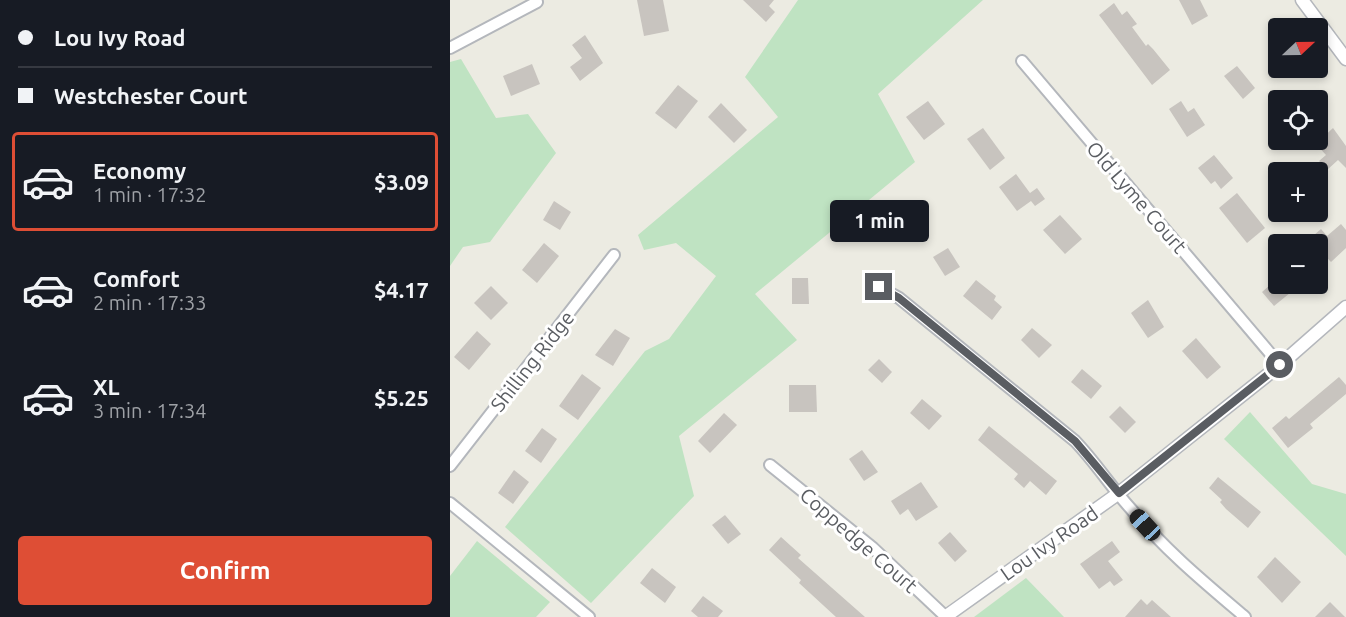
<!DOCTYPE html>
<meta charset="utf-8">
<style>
:root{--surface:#171b24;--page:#242831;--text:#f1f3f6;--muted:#9ea1a6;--line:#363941;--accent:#de4e35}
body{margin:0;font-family:Ubuntu,sans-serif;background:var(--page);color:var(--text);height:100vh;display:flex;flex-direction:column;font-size:22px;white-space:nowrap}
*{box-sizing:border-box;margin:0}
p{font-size:20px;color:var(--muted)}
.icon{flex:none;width:33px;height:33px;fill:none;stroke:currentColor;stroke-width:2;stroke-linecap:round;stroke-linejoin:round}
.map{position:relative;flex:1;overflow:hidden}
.details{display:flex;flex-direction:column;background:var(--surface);width:450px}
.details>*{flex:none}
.guide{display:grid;align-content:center;height:132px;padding:0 18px;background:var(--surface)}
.needle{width:39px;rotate:68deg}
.fabs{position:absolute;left:818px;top:18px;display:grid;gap:12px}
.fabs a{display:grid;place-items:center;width:60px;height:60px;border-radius:6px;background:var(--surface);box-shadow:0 3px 9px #0003;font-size:30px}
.end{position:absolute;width:27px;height:27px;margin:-14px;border:8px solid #5a5d62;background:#fff;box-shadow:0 0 0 3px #fff}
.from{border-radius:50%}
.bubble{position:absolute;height:42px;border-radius:6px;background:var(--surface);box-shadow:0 3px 9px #0003;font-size:20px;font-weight:700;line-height:42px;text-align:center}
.car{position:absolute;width:18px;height:36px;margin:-18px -9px;border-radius:8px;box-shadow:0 0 4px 2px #0007;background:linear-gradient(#222 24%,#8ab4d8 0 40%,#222 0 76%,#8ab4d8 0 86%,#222 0)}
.guide b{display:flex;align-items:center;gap:21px;height:57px;font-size:22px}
.guide b+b{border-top:2px solid var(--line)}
.guide i{width:15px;height:15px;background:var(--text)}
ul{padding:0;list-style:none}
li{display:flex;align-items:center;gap:18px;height:99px;margin:0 12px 9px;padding:0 6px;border:3px solid transparent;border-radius:6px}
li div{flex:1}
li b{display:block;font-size:22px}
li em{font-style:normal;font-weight:700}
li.on{border-color:var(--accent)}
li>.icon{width:54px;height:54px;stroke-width:1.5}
.action{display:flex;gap:12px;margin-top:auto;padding:12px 18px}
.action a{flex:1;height:69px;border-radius:6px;background:var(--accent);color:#fff;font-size:24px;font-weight:700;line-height:69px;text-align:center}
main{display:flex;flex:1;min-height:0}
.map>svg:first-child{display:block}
.green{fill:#bfe3c2}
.building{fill:#c8c4bf}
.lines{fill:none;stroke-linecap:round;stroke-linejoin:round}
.minor-casing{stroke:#b4b7bc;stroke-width:14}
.tertiary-casing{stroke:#b4b7bc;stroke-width:15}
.minor{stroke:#fff;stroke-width:10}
.tertiary{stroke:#fff;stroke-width:12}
.route{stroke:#5a5d62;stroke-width:8}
.labels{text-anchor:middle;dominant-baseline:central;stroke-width:6;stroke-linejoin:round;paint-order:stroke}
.street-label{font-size:20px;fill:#5a5d62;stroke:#fff}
</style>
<main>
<section class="details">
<div class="guide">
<b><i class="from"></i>Lou Ivy Road</b>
<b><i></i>Westchester Court</b>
</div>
<ul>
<li class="on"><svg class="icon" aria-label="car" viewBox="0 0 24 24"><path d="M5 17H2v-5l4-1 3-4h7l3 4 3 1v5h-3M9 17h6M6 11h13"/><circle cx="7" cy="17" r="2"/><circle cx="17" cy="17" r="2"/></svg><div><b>Economy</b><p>1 min · 17:32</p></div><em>$3.09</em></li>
<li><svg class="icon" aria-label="car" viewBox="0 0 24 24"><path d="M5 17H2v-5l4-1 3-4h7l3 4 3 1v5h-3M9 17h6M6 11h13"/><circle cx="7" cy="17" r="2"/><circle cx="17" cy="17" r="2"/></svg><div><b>Comfort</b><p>2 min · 17:33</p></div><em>$4.17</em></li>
<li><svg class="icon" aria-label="car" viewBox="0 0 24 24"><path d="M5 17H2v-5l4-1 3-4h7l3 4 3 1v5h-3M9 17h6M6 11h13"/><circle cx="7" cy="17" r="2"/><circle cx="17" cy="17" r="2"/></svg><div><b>XL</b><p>3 min · 17:34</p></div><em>$5.25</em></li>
</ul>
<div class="action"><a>Confirm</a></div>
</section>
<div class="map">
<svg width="896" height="617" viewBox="0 0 896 617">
<rect width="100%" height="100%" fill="#ecebe2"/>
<g class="green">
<polygon points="348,0 533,0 428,94 465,162 305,294 347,340 229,436 244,496 141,603 55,527 195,351 219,339 266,276 226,243 194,250 188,235 328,117 295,77"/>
<polygon points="11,59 46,118 78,114 106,153 40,242 13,247 0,266 0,62"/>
<polygon points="800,412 862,484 896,494 896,556 774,439"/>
<polygon points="27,541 100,602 86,617 0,617 0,576"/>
<polygon points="576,578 614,617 524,617"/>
</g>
<g class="building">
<polygon points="187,0 213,0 219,31 194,36"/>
<polygon points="293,0 324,0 319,6 325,12 316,22"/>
<polygon points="729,0 750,0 758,16 742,25"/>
<polygon points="664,3 672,15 677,11 687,24 682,27 696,46 698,44 703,49 720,70 702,85 649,15"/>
<polygon points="135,35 153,63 130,81 120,67 132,58 122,45"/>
<polygon points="82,64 90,84 61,96 53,76"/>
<polygon points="787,66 805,88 793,99 774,76"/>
<polygon points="228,85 248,101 226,129 205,113"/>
<polygon points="478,101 495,124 474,140 456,117"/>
<polygon points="731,101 738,112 744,108 755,125 737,137 719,109"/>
<polygon points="271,103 297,130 284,143 258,117"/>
<polygon points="533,128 555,158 540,170 517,139"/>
<polygon points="883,128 896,146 896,168 888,160 877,170 869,161 876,155 866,144"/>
<polygon points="764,155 783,178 771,189 765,181 761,184 748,168"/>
<polygon points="566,174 580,193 587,188 595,199 585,206 581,201 567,211 549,187"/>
<polygon points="787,193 815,228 797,243 769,208"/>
<polygon points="104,201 121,212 110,230 93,220"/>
<polygon points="428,207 455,208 455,226 427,225"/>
<polygon points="610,215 632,239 615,254 593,230"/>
<polygon points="891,224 896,230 896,248 881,262 867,247 867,240 863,236 871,229 877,236"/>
<polygon points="94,243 109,256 87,283 72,270"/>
<polygon points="498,248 510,267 495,276 483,257"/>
<polygon points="342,278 358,278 359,304 342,304"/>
<polygon points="828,278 828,284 851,284 824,306 812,292"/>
<polygon points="526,280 546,296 544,300 552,307 542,320 513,296"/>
<polygon points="41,286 58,303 41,320 24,303"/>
<polygon points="698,300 714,327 698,338 681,313"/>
<polygon points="582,328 602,345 589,358 571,340"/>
<polygon points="165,329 180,338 163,366 145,355"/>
<polygon points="27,331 41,344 19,370 4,357"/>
<polygon points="746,338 771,367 757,379 732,351"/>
<polygon points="429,359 442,372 432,383 418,370"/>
<polygon points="632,369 652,386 641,399 621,382"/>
<polygon points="132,374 151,388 128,420 109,406"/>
<polygon points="889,377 896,385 896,394 860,424 863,428 838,448 822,428 836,416 839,419"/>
<polygon points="339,385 366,385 367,412 339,412"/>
<polygon points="472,399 492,416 479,430 460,413"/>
<polygon points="670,406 686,422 675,433 659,417"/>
<polygon points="274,413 287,425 260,453 248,441"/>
<polygon points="539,426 607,481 596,495 580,481 574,488 564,479 568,474 528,440"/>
<polygon points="92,428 107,439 91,463 75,451"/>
<polygon points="412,450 428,472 414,481 399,459"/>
<polygon points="64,470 79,482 63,504 48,493"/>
<polygon points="768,477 811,512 798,528 776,509 770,502 772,500 759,488"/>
<polygon points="471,482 488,507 466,521 458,509 450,515 441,501"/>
<polygon points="275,515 291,534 278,544 262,525"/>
<polygon points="500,532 517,551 505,562 488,543"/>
<polygon points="331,537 351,555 348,558 415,617 386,617 349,583 351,580 319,550"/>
<polygon points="662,541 670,552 658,561 673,580 664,586 660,581 649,589 630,564"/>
<polygon points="825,557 851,582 832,603 807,577"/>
<polygon points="202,568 226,587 215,603 190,583"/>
<polygon points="253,596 273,611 268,617 248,617 241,611"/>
<polygon points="691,599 697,605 702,600 721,617 675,617"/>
<polygon points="880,602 895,617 865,617"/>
</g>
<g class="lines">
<g class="minor-casing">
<g id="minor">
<polyline points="0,48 87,2"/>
<polyline points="572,61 830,365"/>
<path d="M429 287 449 298 625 441C646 463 661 487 681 509 715 550 755 583 795 617"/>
<polyline points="320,465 423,548 496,617"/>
<polyline points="0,466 164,255"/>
<polyline points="0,503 139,617"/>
</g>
</g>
<g class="tertiary-casing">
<g id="tertiary">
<polyline points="852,0 896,59"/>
<polyline points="495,617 669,493 830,365 896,307"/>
</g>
</g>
<use href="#minor" class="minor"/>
<use href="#tertiary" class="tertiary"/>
</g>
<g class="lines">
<polyline class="route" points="429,287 449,298 625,441 669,493 830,365"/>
</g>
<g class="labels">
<g class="street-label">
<text transform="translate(687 197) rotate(49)">Old Lyme Court</text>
<text transform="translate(82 361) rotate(-52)">Shilling Ridge</text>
<text transform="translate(409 540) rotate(41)">Coppedge Court</text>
<text transform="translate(599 543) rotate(-35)">Lou Ivy Road</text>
</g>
</g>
</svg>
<div class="fabs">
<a><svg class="needle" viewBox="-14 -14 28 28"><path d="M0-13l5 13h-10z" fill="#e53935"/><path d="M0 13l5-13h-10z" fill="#9ea1a6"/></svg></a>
<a><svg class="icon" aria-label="locate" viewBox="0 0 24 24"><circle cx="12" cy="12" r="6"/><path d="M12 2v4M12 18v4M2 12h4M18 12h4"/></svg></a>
<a>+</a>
<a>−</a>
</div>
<i class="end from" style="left:830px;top:365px"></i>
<i class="end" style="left:429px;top:287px"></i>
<div class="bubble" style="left:380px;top:200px;width:99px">1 min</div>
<i class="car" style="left:695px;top:525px;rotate:317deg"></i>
</div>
</main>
